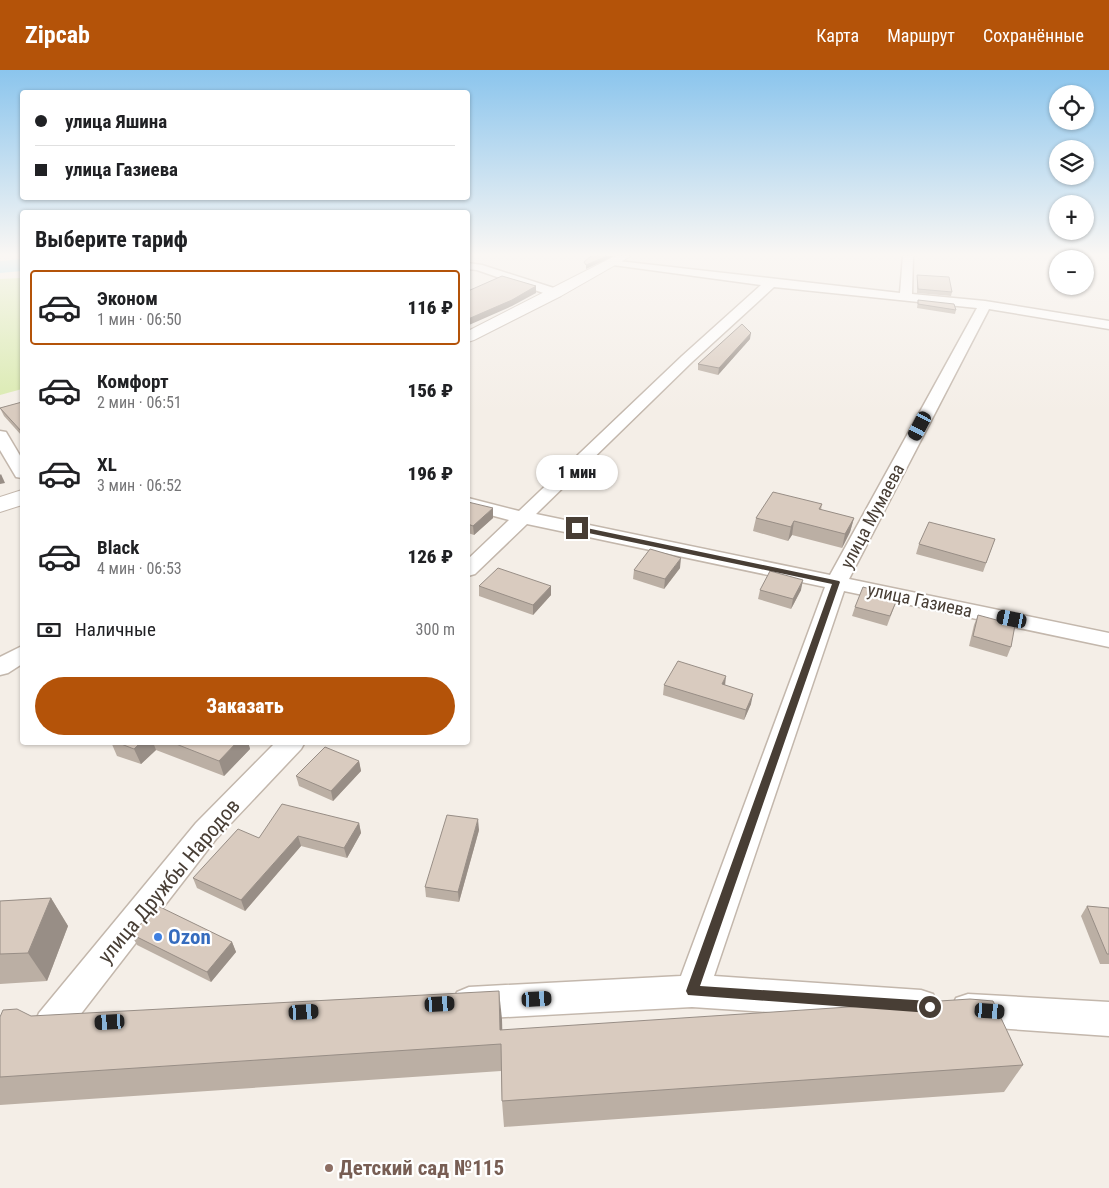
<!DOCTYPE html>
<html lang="ru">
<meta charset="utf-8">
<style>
:root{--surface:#fff;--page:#f2f2f2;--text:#202124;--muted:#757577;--line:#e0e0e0;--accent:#b45309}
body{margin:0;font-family:"Roboto Condensed",sans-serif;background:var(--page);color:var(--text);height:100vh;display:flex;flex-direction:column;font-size:19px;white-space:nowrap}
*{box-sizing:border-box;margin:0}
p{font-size:16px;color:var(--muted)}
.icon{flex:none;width:28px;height:28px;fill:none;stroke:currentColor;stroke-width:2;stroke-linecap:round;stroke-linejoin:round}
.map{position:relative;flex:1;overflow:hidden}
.drawer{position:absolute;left:20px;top:140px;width:450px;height:535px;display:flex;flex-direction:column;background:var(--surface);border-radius:5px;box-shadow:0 1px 4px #0004}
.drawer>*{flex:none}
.top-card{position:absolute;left:20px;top:20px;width:450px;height:110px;border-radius:5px;box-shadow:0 1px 4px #0004;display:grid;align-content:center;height:110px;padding:0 15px;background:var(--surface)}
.tools{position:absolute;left:1049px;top:15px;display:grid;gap:10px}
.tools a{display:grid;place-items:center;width:45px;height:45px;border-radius:50%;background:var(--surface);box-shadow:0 1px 4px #0004;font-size:25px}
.end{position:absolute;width:22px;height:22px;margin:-11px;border:6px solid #483e35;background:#fff;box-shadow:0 0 0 2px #fff}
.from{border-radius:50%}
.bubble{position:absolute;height:35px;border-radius:18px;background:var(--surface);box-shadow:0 1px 4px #0004;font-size:16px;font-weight:800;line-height:35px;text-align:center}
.car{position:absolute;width:15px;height:30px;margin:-15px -8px;border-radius:6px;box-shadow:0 0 4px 1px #0007;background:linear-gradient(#222 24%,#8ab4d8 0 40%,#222 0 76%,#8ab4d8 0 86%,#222 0)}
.top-card b{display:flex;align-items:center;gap:18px;height:48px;font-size:19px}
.top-card b+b{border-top:1px solid var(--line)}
.top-card i{width:12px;height:12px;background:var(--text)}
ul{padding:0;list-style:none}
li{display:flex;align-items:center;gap:15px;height:75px;margin:0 10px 8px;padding:0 5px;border:2px solid transparent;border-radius:5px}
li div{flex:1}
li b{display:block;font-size:19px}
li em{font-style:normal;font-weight:800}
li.active{border-color:var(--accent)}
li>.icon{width:45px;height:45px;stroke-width:1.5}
h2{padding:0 15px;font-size:22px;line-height:60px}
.pay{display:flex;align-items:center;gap:12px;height:55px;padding:0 15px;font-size:19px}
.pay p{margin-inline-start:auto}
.cta{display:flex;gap:10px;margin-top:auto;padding:10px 15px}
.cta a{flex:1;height:58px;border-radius:30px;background:var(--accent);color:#fff;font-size:20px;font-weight:800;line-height:58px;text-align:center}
header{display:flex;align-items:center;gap:30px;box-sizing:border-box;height:70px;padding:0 25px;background:var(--accent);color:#fff}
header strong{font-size:24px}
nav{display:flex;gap:28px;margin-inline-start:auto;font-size:18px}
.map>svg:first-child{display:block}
.green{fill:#d9eaae}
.water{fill:#a0dff4}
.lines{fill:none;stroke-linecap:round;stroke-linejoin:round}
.minor-casing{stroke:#c3b7ac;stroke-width:3}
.tertiary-casing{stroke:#c3b7ac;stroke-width:2}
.minor{fill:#fff;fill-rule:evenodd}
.tertiary{fill:#fff;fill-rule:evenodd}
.wall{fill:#bbafa4}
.shaded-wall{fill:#988e86}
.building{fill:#d9cbbf;stroke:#988e86}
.route{fill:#483e35}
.shop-dot{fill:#3f7fe0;stroke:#fff;stroke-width:2}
.education-dot{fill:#8d6e63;stroke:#fff;stroke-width:2}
.labels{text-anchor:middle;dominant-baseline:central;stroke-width:4.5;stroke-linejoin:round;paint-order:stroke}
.street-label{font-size:18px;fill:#483e35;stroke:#fff}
.near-street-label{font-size:21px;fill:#483e35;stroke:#fff}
.near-shop-label{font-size:21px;font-weight:bold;fill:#366cbe;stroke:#fff;text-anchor:start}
.near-education-label{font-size:21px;font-weight:bold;fill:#785e54;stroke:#fff;text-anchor:start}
</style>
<header>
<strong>Zipcab</strong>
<nav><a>Карта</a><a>Маршрут</a><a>Сохранённые</a></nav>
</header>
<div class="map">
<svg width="1109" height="1118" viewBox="0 0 1109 1118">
<rect width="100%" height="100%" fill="#f4eee7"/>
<polygon class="green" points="22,208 22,319 0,325 0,209"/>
<polygon class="water" points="22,189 22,201 0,203 0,191"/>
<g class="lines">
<g class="minor-casing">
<g id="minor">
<path d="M903 186H913L912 224 985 231 1109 251V259L989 239 849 509 1109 563V577L844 521 714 906 921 920 933 924 938 936 933 948 921 952 692 937 469 949 457 944 452 933 457 922 469 917 681 906 825 517 527 454 475 504 468 506V489L509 450 468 439V428L519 441 682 286 761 215 613 195 609 194 607 192 609 190 900 223ZM774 217 977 238 830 505 536 444 692 292Z"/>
<polygon points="468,193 482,195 560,220 562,223 556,227 552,226 477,200 468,199"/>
<polygon points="0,361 6,362 22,389 22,408 16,407 0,380"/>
<polygon points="22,576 22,594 8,603 0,605 0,587"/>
<polygon points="276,672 305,672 301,679 216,769 63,967 51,972 39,967 34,955 39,943 196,753"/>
<polygon points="968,924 1109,932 1109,966 968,956 956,952 951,940 956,928"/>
</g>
</g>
<g class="tertiary-casing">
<g id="tertiary">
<polygon points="615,186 631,186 561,226 474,270 468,272 468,261"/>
<polygon points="22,420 22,435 0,442 0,427"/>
</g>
</g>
<use href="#minor" class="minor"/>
<use href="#tertiary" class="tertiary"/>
</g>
<g class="wall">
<polygon points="917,205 952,222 951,226 917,223"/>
<polygon points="918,230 956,240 955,244 917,238"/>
<polygon points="750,269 718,305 698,300 698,294"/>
<polygon points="22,332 22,366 4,346 0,338"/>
<polygon points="468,432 493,448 474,465 468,463"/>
<polygon points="822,434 821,440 854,448 850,462 842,478 792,465 788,471 753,461 756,448"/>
<polygon points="995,469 983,502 916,484 919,474"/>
<polygon points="680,498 664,519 633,509 634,500"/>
<polygon points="479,516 551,525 533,545 479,526"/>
<polygon points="760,520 801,520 791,539 758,529"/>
<polygon points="898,527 887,556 852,546 855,537"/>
<polygon points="978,545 1011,577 1007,587 969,576 974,555"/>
<polygon points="664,615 725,615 751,634 744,650 663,625"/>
<polygon points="111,672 248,672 250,679 224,706 156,680 141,694 117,686"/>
<polygon points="359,691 361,701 333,731 299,716 296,706"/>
<polygon points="359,753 361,763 347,788 301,776 245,841 197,818 193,808 259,768"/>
<polygon points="479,760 459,832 426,827 425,817"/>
<polygon points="51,828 68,856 47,911 0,914 0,831"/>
<polygon points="1087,836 1109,838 1109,894 1100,894 1081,846"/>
<polygon points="131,864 232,872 236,882 211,912 137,875"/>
<polygon points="31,946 502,949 502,960 1023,995 1004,1022 504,1057 502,1031 501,1001 0,1035 0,947"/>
</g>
<g class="shaded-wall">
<polygon points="607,186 614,186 586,199 586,195"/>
<polygon points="536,216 536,223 512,236 469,255 469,258 468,260 468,249"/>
<polygon points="751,263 750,269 718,305 719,298"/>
<polygon points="1,404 5,413 0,414 0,405"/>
<polygon points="493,438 493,448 474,465 473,456"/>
<polygon points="854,448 850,462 842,478 845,464"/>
<polygon points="794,451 792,465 788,471 791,457"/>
<polygon points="681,488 680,498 664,519 665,509"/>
<polygon points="803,510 801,520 791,539 793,529"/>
<polygon points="551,516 551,525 533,545 533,535"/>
<polygon points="726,606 725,616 722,614"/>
<polygon points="753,624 751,634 744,650 746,640"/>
<polygon points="141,672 153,672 156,680 141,694 134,679"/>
<polygon points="237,672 248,672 250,679 224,706 219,691"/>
<polygon points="359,691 361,701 333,731 331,721"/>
<polygon points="478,749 479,760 459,832 458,822"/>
<polygon points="359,753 361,763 347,788 344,778"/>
<polygon points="298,766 301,776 245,841 241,830"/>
<polygon points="51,828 68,856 47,911 28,883"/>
<polygon points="232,872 236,882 211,912 207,902"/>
<polygon points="499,921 502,949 503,987 500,960"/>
</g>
<g class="building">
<polygon points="591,186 607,186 586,195 584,192"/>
<polygon points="917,205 949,207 952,222 918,219"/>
<polygon points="502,206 536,216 512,230 468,249 468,221"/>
<polygon points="918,230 954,234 956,240 918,234"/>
<polygon points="742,254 751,263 719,298 698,294"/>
<polygon points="22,332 22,362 0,338"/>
<polygon points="773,422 822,434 819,439 854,448 845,464 794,451 791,457 756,448"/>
<polygon points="468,432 493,438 473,456 468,454"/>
<polygon points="929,452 995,469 986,493 919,474"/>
<polygon points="650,479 681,488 665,509 634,500"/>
<polygon points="498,498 551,516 533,535 479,516"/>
<polygon points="770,501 803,510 793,529 760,520"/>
<polygon points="863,517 898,527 890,546 855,537"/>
<polygon points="978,545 1015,555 1011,577 973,566"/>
<polygon points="678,591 726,606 722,614 753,624 746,640 664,615"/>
<polygon points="116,672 141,672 134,679"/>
<polygon points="171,672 237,672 219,691"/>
<polygon points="325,677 359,691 331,721 296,706"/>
<polygon points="282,734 359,753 344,778 298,766 241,830 193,808 238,759 259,768"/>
<polygon points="447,745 478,749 458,822 425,817"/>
<polygon points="51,828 28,883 0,884 0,831"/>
<polygon points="158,836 232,872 207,902 131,864"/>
<polygon points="1087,836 1109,838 1109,884 1107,884"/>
<polygon points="499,921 500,960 970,929 993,931 1023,995 502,1031 501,974 0,1007 0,947 3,940 17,939 31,946"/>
</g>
<linearGradient id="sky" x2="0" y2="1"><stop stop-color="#8bc5ed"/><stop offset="0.54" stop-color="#faf7f4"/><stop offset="1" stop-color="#faf7f4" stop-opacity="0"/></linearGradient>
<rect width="1109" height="342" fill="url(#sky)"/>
<polygon class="route" points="577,456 839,511 840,512 700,916 930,931 935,933 937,937 935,941 930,943 688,925 686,921 832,514 574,460 573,458"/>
<circle class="shop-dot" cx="158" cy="867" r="5"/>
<circle class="education-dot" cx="329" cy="1098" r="5"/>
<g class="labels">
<g class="street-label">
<text transform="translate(872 446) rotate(-62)">улица Мумаева</text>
<text transform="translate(920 530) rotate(12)">улица Газиева</text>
</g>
<g class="near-street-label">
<text transform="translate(169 811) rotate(-50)">улица Дружбы Народов</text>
</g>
<g class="near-shop-label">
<text x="168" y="867">Ozon</text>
</g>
<g class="near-education-label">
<text x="339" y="1098">Детский сад №115</text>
</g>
</g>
</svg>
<div class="tools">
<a><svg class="icon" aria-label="locate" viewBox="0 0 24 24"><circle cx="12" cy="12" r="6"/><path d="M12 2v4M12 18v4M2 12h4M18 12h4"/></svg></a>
<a><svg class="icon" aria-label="layers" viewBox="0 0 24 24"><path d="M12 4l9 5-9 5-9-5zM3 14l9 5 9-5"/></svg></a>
<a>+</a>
<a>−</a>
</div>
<i class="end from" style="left:930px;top:937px"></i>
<i class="end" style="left:577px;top:458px"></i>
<div class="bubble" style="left:536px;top:385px;width:82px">1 мин</div>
<i class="car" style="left:920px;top:356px;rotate:208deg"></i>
<i class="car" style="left:1012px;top:549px;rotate:282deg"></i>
<i class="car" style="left:537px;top:929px;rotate:87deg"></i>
<i class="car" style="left:440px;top:934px;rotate:87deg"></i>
<i class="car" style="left:990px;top:941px;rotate:94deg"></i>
<i class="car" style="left:304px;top:942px;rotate:87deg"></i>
<i class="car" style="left:110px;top:952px;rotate:267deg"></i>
<div class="top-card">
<b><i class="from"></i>улица Яшина</b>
<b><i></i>улица Газиева</b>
</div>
<section class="drawer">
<h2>Выберите тариф</h2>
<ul>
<li class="active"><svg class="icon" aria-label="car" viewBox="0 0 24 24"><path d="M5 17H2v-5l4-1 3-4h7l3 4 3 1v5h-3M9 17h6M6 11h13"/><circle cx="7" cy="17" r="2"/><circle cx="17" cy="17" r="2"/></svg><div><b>Эконом</b><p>1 мин · 06:50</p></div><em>116 ₽</em></li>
<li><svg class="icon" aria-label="car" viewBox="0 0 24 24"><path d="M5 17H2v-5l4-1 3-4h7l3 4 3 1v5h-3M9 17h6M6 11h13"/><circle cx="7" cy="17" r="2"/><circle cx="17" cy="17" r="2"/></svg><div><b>Комфорт</b><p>2 мин · 06:51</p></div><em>156 ₽</em></li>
<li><svg class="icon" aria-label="car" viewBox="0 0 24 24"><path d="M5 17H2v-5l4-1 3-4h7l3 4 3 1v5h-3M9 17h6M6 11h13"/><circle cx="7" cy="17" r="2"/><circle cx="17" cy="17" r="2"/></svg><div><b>XL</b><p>3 мин · 06:52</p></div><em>196 ₽</em></li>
<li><svg class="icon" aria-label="car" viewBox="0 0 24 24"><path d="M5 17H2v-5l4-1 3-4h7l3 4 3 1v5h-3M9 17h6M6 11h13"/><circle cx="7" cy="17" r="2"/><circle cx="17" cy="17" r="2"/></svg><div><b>Black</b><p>4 мин · 06:53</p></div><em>126 ₽</em></li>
</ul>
<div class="pay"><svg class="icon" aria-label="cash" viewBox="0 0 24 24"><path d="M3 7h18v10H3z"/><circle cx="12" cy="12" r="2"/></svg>Наличные<p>300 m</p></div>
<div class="cta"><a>Заказать</a></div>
</section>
</div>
